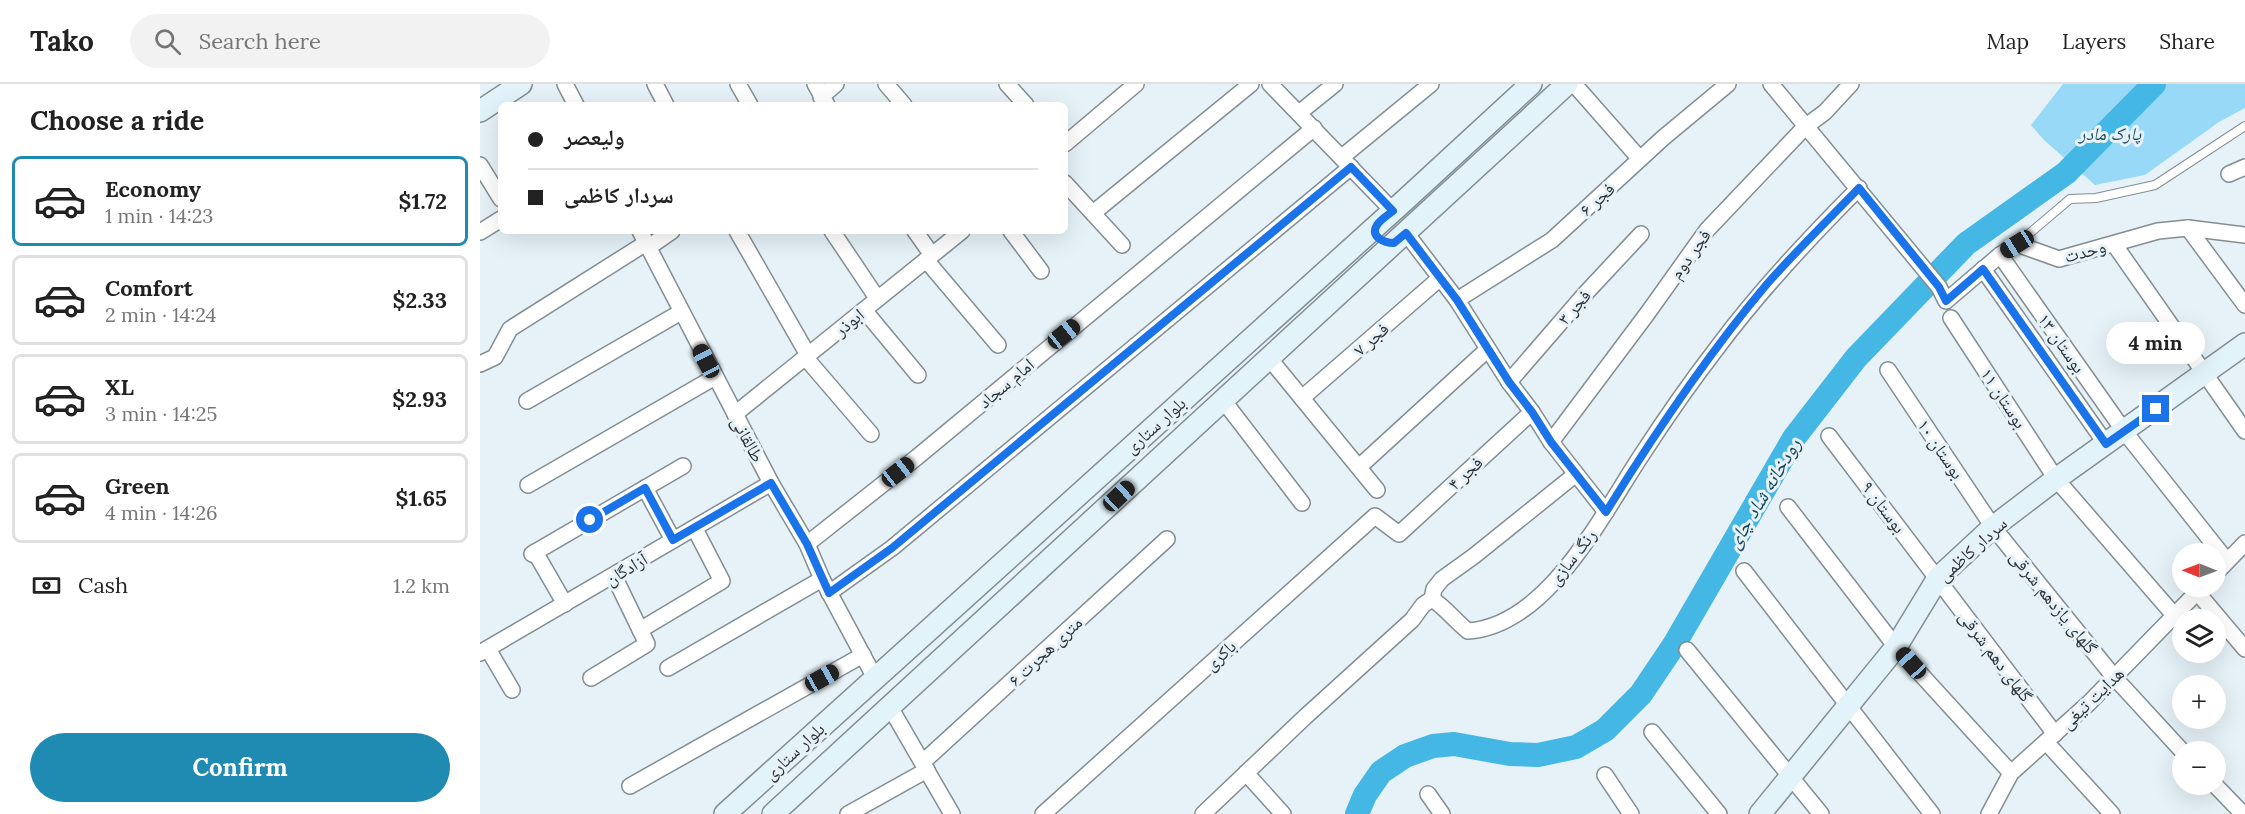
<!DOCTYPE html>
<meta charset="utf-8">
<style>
:root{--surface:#fff;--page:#f2f2f2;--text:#222;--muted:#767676;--line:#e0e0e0;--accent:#1f8bb2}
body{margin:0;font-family:Lora,"Noto Naskh Arabic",serif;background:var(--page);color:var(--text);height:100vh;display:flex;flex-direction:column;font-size:22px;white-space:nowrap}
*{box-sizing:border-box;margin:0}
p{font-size:20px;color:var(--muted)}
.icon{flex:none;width:33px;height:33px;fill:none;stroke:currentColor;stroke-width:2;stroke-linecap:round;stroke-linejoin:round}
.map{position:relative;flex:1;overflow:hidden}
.panel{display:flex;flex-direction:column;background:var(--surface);width:480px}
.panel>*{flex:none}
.guide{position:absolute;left:18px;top:18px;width:570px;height:132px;border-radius:9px;box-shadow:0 6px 24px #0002;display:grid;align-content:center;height:132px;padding:0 30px;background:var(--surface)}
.needle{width:39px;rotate:271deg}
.tools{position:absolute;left:1692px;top:459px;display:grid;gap:12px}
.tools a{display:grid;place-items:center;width:54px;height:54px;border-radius:50%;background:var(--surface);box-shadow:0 6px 24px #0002;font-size:30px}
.end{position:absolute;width:27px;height:27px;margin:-14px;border:8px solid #1a73e8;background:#fff;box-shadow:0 0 0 3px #fff}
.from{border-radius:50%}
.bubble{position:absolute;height:42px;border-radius:21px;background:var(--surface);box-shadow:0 6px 24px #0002;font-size:20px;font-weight:700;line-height:42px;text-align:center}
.car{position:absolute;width:18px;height:36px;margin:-18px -9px;border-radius:8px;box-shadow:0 0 4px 2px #0007;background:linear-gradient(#222 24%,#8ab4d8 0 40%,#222 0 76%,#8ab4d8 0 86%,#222 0)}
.guide b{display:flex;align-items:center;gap:21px;height:57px;font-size:22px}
.guide b+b{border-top:2px solid var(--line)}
.guide i{width:15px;height:15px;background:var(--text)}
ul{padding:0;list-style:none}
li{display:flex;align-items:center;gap:18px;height:90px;margin:0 12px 9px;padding:0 18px;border:3px solid var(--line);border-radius:9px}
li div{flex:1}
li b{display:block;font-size:22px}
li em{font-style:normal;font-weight:700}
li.on{border-color:var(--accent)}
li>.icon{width:54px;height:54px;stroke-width:1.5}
h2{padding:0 30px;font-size:27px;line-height:72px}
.pay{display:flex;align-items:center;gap:15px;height:66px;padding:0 30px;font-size:22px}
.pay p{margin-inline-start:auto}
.cta{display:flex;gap:12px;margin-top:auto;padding:12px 30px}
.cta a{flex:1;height:69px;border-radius:36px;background:var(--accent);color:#fff;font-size:24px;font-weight:700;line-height:69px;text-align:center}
header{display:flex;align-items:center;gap:36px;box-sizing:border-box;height:84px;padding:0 30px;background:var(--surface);border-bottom:2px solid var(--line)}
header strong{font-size:28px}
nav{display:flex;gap:33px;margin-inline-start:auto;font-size:21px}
.search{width:420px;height:54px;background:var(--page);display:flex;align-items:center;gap:15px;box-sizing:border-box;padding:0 21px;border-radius:33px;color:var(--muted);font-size:22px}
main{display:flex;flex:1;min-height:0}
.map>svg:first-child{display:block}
.green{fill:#97d9f7}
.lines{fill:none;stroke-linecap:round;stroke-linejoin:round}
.river{stroke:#44b7e4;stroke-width:24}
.lane-casing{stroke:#838e93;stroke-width:10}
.street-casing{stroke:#838e93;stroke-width:18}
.secondary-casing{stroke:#838e93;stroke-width:24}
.lane{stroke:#fff;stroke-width:8}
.street{stroke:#fff;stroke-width:15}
.secondary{stroke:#e2f3fa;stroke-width:21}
.route{stroke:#1a73e8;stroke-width:8}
.labels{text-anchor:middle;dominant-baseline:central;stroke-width:6;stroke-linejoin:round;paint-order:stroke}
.park-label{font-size:18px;font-style:italic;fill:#1f4e61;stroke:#e6f2f8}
.street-label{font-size:18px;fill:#2e3235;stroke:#e6f2f8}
.water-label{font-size:20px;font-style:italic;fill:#18475a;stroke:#e6f2f8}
</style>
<header>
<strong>Tako</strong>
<div class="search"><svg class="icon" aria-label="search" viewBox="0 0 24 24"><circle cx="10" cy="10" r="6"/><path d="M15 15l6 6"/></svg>Search here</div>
<nav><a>Map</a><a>Layers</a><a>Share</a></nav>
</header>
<main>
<section class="panel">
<h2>Choose a ride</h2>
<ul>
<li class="on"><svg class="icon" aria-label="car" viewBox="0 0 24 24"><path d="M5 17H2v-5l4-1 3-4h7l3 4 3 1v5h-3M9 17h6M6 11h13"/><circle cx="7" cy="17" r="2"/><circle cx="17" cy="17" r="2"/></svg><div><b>Economy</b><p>1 min · 14:23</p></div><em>$1.72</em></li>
<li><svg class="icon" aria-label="car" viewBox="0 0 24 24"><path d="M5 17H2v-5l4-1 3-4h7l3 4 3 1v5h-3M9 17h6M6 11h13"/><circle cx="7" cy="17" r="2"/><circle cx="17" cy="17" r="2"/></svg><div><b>Comfort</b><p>2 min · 14:24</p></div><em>$2.33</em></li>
<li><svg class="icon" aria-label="car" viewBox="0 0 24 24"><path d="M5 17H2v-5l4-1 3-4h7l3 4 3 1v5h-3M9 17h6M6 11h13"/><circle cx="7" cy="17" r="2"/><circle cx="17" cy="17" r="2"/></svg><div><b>XL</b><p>3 min · 14:25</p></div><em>$2.93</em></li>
<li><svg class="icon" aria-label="car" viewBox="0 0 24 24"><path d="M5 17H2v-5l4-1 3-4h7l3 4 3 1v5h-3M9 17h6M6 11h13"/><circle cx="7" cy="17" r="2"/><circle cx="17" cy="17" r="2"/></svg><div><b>Green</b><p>4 min · 14:26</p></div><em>$1.65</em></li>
</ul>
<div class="pay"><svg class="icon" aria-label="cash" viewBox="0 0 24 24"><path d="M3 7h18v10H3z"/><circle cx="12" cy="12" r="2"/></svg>Cash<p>1.2 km</p></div>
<div class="cta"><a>Confirm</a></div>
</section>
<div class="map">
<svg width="1765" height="730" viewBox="0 0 1765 730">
<rect width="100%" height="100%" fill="#e6f2f8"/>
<polygon class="green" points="1583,0 1765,0 1765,24 1739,38 1665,91 1615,101 1564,56 1551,41"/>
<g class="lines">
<polyline class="river" points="877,730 885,711 901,688 925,672 953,662 974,660 1030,670 1058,671 1096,663 1125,646 1161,610 1194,561 1314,354 1376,274 1486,160 1586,89 1674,0"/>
<g class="lane-casing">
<polyline id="lane" points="1537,160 1590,115 1616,114 1675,101 1765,42"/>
</g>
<g class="street-casing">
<g id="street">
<polyline points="85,0 96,21"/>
<polyline points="175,0 186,21"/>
<polyline points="258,0 270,21"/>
<polyline points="335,0 347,21"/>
<polyline points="406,0 424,21"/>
<polyline points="527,0 546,21"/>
<polyline points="790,0 913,127"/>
<polyline points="1094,0 1160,75"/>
<polyline points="1291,0 1459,203 1466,217 1520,171 1537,160 1579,175 1678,147 1708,144 1765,151"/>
<polyline points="341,13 356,0"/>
<polyline points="819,29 855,0"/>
<polyline points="585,60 656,0"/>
<polyline points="862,73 951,0"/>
<polyline points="0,81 21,115"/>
<polyline points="1749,90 1765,83"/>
<polyline points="585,99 642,161"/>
<polyline points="613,129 771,0"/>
<polyline points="1708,144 1765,221"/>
<polyline points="160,147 291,399 327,460 342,495 395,594"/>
<polyline points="257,147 328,271"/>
<polyline points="352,147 397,214"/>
<polyline points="435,147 452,171"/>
<polyline points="531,147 561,187"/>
<polyline points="0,148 21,135"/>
<polyline points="926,149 977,216 1029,298 1052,328 1071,358 1126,428"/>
<polyline points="1634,160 1765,347"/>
<polyline points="169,163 192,147"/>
<polyline points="1520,171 1644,347 1747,477"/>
<polyline points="446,176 518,261"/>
<polyline points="1503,185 1626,360"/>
<polyline points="977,216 1072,156 1183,54 1248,0"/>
<polyline points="384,226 438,291"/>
<polyline points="1471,234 1576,395 1694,531"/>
<polyline points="325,273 391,350"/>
<polyline points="789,274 897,406"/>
<polyline points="0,280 15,273 30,245 166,159"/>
<polyline points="1408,286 1513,443 1634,593 1703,668"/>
<polyline points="1029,298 1105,210 1161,150"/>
<polyline points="822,314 959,195"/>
<polyline points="743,316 822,419"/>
<polyline points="47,317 201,228"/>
<polyline points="255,330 482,147"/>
<polyline points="1349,352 1575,650"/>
<polyline points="1071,358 1167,230 1227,146 1325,43 1345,28 1371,0"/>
<polyline points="879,383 1008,265"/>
<polyline points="48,401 235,293"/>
<polyline points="165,404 193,456"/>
<polyline points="1308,423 1416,563 1531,689"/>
<polyline points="327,460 436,374 834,44"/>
<polyline points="55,468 85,520"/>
<polyline points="52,470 203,382"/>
<polyline points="1264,487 1452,730"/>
<polyline points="1736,489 1765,459"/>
<polyline points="1717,508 1765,565"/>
<polyline points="349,509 412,464 871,83"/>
<path d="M952 515C966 524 975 537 988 547 1067 542 1122 431 1161 372 1185 335 1210 299 1237 264 1280 206 1328 155 1379 104"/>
<polyline points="160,546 242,497 215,445"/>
<polyline points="8,565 32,606"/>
<polyline points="1207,566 1341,730"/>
<polyline points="0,569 291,399"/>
<polyline points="188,584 342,495"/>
<polyline points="111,594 167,560 134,492"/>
<polyline points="410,623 472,730"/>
<polyline points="1172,648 1239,730"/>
<polyline points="1566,658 1632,730"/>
<polyline points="443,678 687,455"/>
<polyline points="766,689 803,730"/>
<polyline points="1125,691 1151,730"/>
<polyline points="1734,700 1763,730"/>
<polyline points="150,702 383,571"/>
<polyline points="948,710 962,730"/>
<polyline points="368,730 447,686"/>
<polyline points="563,730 895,432 919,450 1052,328"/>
<polyline points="723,730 825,633 932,536 943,521 952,515 954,505 962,495 994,472 1096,390"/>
<polyline points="1509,730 1531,689 1609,619 1723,502"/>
</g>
</g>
<g class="secondary-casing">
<g id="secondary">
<polyline points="0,27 41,0"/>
<polyline points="245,730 924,117 1051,0"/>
<polyline points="293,730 1087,0"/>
<polyline points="1280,730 1416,563 1458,494 1513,443 1576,395 1765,260"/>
</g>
</g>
<use href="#lane" class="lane"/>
<use href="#street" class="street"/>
<use href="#secondary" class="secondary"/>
</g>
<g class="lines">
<path class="route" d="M110 436 165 404 193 456 291 399 327 460 349 509 412 464 871 83 913 127C908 131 900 136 897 141 889 153 905 159 914 159L926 149 977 216 1029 298 1052 328 1071 358 1126 428C1175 349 1227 271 1287 200 1316 167 1348 136 1379 104L1459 203 1466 217 1503 185 1626 360 1676 325"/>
</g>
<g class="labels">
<g class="park-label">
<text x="1630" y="49">پارک مادر</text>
</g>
<g class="street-label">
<text transform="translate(1117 115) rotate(-42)">فجر ۶</text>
<text transform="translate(1605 167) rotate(-15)">وحدت</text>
<text transform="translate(1210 170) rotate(-54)">فجر دوم</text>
<text transform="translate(1094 223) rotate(-49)">فجر ۳</text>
<text transform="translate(369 238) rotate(-39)">ابوذر</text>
<text transform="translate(891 255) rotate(-41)">فجر ۷</text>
<text transform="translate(1582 259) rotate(55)">بوستان ۱۳</text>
<text transform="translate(526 299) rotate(-40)">امام سجاد</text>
<text transform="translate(1524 314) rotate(57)">بوستان ۱۱</text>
<text transform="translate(675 341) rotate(-42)">بلوار ستاری</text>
<text transform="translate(268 355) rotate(62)">طالقانی</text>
<text transform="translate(1461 365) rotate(56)">بوستان ۱۰</text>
<text transform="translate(985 389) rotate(-43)">فجر ۴</text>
<text transform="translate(1404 423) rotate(53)">بوستان ۹</text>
<text transform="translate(1492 465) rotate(-42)">سردار کاظمی</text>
<text transform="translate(1092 473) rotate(-52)">رنگ سازی</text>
<text transform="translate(146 485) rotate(-31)">آزادگان</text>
<text transform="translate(1574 518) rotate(51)">گلهای یازدهم شرقی</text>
<text transform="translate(565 567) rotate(-43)">۶ متری هجرت</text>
<text transform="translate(740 571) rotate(-42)">باکری</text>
<text transform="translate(1516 572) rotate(53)">گلهای دهم شرقی</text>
<text transform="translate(1612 614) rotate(-44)">هدایت تیغی</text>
<text transform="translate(314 667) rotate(-43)">بلوار ستاری</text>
</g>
<g class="water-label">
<text transform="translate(1283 409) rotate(-59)">رودخانه شاد چای</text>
</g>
</g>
</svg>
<div class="tools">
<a><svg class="needle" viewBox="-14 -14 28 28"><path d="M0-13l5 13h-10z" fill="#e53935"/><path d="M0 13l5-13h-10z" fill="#767676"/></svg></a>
<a><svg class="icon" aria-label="layers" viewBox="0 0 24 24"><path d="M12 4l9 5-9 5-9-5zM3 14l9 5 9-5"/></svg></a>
<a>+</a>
<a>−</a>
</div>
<i class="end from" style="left:110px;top:436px"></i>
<i class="end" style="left:1676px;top:325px"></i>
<div class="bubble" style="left:1626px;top:238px;width:99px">4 min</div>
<i class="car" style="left:1537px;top:160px;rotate:238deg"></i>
<i class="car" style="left:584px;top:250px;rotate:51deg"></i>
<i class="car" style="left:226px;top:277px;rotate:332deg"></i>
<i class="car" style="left:418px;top:388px;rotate:52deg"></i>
<i class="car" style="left:639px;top:412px;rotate:47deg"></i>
<i class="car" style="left:1431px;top:579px;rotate:318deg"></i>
<i class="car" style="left:342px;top:594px;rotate:61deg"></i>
<div class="guide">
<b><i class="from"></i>ولیعصر</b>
<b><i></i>سردار کاظمی</b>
</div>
</div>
</main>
